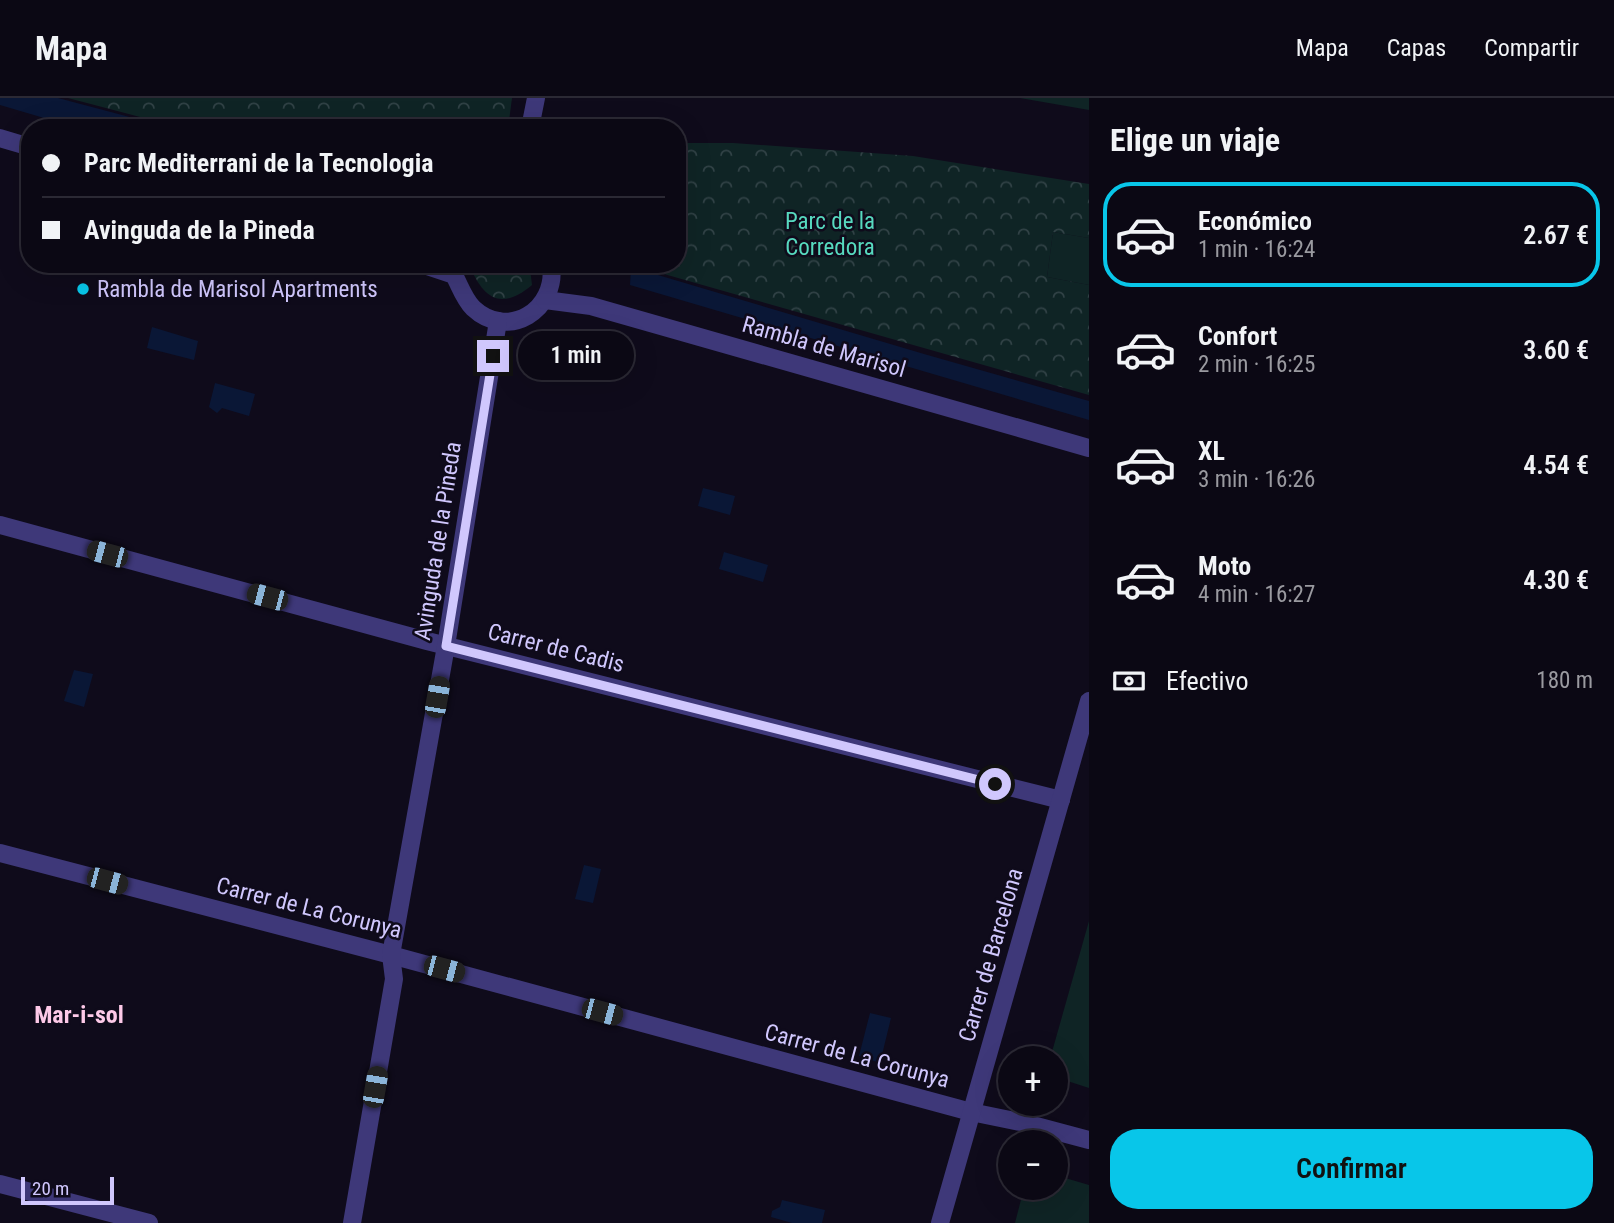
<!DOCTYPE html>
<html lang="es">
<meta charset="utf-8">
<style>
:root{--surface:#0b0814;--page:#191622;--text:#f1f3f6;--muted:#9a9aa0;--line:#2b2934;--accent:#08c6e9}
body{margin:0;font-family:"Roboto Condensed",sans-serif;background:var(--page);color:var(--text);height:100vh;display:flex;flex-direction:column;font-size:26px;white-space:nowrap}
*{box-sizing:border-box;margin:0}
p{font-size:23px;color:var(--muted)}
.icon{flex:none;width:38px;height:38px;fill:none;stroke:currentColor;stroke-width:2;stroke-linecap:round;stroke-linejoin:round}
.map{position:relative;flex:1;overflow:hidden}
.side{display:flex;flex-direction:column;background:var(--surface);width:525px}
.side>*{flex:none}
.guide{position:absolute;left:21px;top:21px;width:665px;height:154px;border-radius:28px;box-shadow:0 7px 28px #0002,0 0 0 2px var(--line);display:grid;align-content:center;height:154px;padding:0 21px;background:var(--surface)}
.tools{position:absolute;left:998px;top:948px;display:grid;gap:14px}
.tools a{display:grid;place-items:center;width:70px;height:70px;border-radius:50%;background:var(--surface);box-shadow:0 7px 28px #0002,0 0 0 2px var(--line);font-size:35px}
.scale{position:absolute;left:21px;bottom:18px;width:93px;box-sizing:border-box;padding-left:7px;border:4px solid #d0c7fd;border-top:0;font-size:19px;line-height:24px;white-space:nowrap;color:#d0c7fd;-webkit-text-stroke:5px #0f0b1b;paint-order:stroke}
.end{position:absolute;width:32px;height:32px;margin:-16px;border:9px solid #d0c7fd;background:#111;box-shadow:0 0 0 4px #111}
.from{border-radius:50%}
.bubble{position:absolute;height:49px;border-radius:24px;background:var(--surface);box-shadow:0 7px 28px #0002,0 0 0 2px var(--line);font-size:23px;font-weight:600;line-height:49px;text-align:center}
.car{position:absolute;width:21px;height:42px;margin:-21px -10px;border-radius:9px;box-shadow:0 0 5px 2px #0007;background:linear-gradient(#222 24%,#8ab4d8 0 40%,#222 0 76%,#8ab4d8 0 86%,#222 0)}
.guide b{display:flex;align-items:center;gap:24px;height:66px;font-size:26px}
.guide b+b{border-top:2px solid var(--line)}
.guide i{width:18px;height:18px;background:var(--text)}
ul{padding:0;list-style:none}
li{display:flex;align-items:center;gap:21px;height:105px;margin:0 14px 10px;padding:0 7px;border:4px solid transparent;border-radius:28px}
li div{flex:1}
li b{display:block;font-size:26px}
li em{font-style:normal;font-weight:600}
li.current{border-color:var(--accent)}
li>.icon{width:63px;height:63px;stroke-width:1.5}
h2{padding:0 21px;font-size:32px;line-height:84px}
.pay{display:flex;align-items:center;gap:18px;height:77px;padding:0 21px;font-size:26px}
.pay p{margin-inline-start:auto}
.primary-button{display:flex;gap:14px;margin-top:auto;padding:14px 21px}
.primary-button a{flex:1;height:80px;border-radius:28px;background:var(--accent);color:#111;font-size:28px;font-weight:600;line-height:80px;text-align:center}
header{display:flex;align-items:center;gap:42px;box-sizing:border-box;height:98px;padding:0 35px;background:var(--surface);border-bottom:2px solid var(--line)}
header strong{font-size:33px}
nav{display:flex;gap:38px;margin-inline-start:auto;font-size:24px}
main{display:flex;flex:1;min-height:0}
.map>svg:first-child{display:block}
.green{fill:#0f2425}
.park{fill:url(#park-crowns)}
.water{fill:#0a1736}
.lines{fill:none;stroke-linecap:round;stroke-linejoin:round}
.street{stroke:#3e3879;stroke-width:18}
.route{stroke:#d0c7fd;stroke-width:9}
.poi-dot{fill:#08c6e9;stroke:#0f0b1b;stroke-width:2.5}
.labels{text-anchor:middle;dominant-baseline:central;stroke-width:5;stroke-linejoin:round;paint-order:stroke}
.park-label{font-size:23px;fill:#57d9bf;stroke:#0f0b1b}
.poi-label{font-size:23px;fill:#d0c7fd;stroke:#0f0b1b;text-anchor:start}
.street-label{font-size:23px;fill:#d0c7fd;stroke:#0f0b1b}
.neighbourhood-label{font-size:24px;font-weight:bold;fill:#fdc9e8;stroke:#0f0b1b}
</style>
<header>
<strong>Mapa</strong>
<nav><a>Mapa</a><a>Capas</a><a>Compartir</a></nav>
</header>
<main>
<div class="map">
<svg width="1089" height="1125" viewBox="0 0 1089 1125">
<defs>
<pattern id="park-crowns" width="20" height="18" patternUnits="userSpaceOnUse" patternTransform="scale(1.75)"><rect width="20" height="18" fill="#0f2425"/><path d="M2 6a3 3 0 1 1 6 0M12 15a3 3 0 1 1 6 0" fill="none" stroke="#314246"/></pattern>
</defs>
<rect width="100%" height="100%" fill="#0f0b1b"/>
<g class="green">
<polygon points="1020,0 1089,0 1089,12"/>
<polygon points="1053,134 1089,140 1089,187 1047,179"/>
<polygon points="1089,823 1089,990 1055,979 1055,961 1050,961"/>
<polygon points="1055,1077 1089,1087 1089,1125 1015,1125 1024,1090 1055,1090"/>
</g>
<g class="park">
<polygon points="68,0 512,0 508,30 182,30"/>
<polygon points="677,45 733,45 913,58 1089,86 1089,140 1053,134 1047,179 1089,187 1089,297 629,166 677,166"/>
<path d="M469 166H526L530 171 532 187C501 213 483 201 469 166Z"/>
</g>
<g class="water">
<polygon points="0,0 58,0 171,30 78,30 0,7"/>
<polygon points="631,169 924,256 1089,303 1089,322 630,187"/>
<polygon points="152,229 198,243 194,262 147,250"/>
<polygon points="215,285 255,296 249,318 222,310 217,315 209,309"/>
<polygon points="703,390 735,398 730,417 698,408"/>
<polygon points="724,454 768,467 763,484 719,471"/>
<polygon points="74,572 93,576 84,609 64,603"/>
<polygon points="584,767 601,771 593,805 575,801"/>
<polygon points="870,915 891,920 880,965 859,958"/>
<polygon points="782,1102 825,1112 822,1125 792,1125 771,1119 772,1113 780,1109"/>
</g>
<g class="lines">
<g class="street">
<polyline points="530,30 536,0"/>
<polyline points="0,40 30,49"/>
<path d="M421 166 454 177C460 188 464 201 473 210 508 243 558 212 551 166"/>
<polyline points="545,202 591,208 1089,350"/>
<polyline points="0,427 427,543 1061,702"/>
<polyline points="0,755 391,857 971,1014 1025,1025 1089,1042"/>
<polyline points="0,1086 149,1125"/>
<polyline points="352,1125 394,881 391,857 446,548 498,223"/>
<polyline points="940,1125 1089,603"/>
</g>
</g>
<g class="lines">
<polyline class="route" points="493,258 446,548 995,686"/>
</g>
<circle class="poi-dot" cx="83" cy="191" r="7"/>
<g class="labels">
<g class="park-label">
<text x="830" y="123">Parc de la<tspan x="830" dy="26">Corredora</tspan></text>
</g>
<g class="poi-label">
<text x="97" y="191">Rambla de Marisol Apartments</text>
</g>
<g class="street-label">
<text transform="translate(824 249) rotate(16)">Rambla de Marisol</text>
<text transform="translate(438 443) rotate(-81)">Avinguda de la Pineda</text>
<text transform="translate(556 550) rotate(14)">Carrer de Cadis</text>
<text transform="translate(309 810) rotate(14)">Carrer de La Corunya</text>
<text transform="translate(991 857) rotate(-74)">Carrer de Barcelona</text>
<text transform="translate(857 958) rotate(15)">Carrer de La Corunya</text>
</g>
<g class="neighbourhood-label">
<text x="79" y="917">Mar-i-sol</text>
</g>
</g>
</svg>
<div class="tools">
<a>+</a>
<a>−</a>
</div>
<div class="scale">20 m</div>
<i class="end from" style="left:995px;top:686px"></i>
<i class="end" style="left:493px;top:258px"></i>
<div class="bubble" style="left:518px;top:233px;width:116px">1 min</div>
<i class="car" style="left:107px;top:456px;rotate:285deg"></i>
<i class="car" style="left:267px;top:499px;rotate:285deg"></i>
<i class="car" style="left:437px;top:599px;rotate:10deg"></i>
<i class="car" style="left:107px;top:783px;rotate:105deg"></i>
<i class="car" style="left:444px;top:871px;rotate:105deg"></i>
<i class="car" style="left:602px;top:914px;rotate:105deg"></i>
<i class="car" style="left:375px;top:989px;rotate:10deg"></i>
<div class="guide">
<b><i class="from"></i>Parc Mediterrani de la Tecnologia</b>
<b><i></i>Avinguda de la Pineda</b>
</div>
</div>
<section class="side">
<h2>Elige un viaje</h2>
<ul>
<li class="current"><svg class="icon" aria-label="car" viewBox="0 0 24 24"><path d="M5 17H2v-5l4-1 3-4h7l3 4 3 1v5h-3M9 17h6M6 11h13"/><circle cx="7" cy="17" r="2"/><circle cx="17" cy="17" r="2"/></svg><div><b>Económico</b><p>1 min · 16:24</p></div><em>2.67 €</em></li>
<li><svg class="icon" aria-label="car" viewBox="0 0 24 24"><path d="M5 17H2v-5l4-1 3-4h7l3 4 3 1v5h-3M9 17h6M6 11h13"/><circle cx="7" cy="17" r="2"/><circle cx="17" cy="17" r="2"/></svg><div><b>Confort</b><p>2 min · 16:25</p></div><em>3.60 €</em></li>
<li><svg class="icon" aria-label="car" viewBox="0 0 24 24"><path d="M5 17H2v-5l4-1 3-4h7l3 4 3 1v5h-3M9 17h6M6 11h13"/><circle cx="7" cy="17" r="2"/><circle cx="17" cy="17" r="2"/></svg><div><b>XL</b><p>3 min · 16:26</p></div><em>4.54 €</em></li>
<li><svg class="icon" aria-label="car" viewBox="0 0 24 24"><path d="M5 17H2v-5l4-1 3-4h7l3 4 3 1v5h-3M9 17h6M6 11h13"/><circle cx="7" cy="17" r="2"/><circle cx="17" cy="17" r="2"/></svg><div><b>Moto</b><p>4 min · 16:27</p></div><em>4.30 €</em></li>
</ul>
<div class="pay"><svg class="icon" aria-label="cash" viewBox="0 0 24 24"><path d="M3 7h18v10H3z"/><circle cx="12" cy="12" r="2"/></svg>Efectivo<p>180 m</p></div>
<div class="primary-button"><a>Confirmar</a></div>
</section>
</main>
